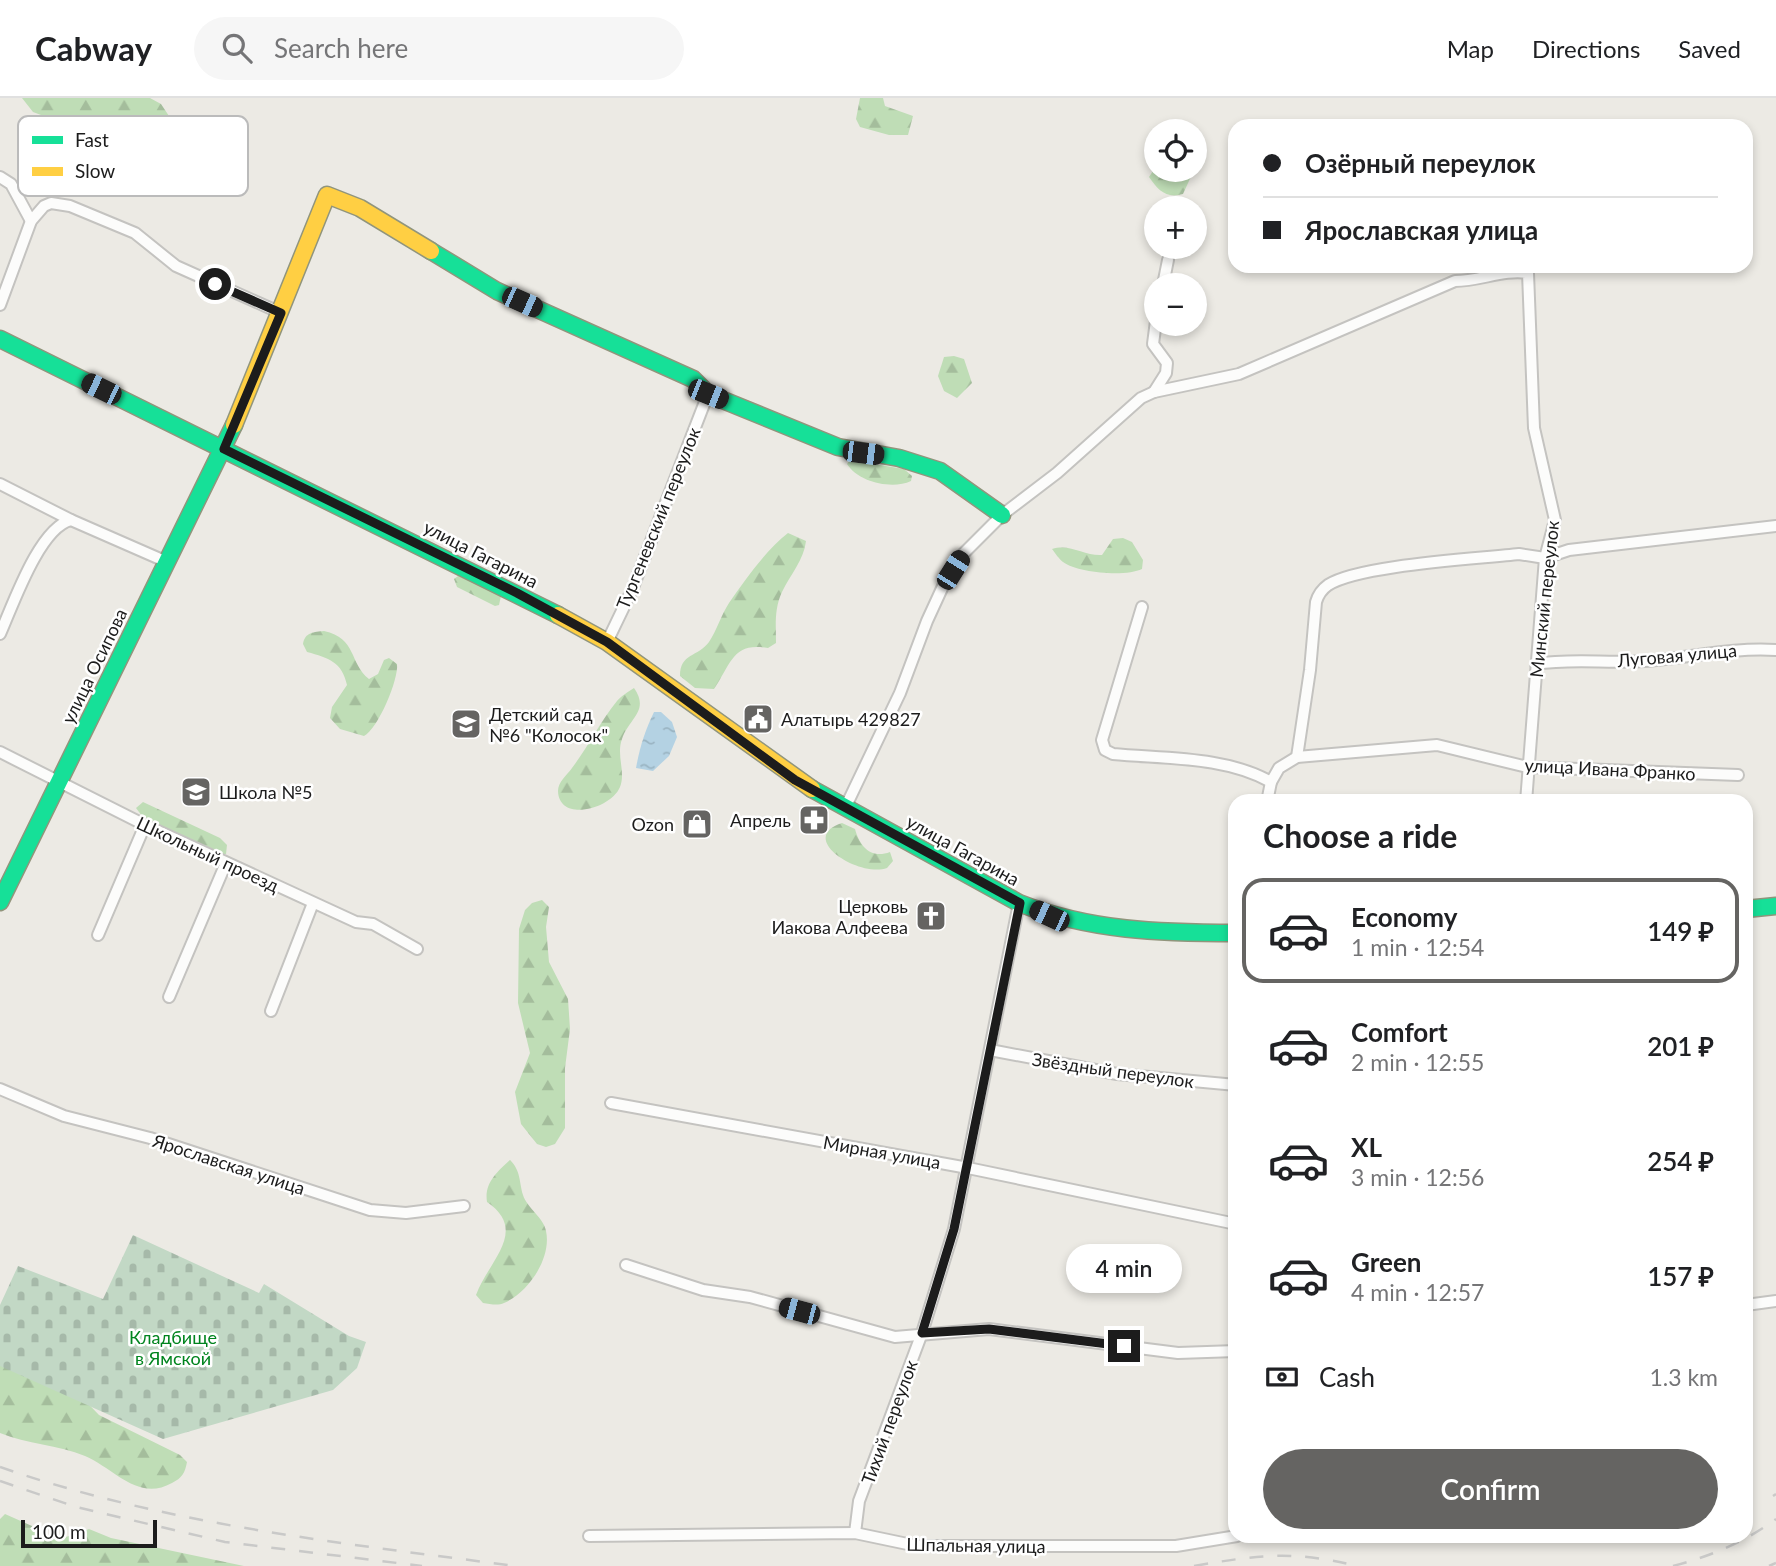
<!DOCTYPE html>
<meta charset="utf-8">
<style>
:root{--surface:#fff;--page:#f6f6f6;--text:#202124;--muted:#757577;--line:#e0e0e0;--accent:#656462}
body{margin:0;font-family:Lato,sans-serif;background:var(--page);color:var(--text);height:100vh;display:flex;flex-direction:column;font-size:26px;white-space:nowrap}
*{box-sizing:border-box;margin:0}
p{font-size:23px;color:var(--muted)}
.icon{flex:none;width:38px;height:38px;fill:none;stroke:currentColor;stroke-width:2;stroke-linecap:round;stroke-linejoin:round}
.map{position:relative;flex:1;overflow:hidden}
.side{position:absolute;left:1228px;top:696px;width:525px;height:749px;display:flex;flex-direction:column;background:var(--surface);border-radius:21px;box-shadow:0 4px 10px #0003}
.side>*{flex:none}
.guide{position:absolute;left:1228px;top:21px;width:525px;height:154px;border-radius:21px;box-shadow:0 4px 10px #0003;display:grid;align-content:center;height:154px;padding:0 35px;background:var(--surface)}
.buttons{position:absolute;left:1144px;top:21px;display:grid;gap:14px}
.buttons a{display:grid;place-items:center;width:63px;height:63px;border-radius:50%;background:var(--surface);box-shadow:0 4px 10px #0003;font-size:35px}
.scale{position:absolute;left:21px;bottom:18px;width:136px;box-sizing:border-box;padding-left:7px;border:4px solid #1c1c1c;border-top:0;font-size:19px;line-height:24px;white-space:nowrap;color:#1c1c1c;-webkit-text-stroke:5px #fff;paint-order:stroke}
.end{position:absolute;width:32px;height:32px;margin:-16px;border:9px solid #1c1c1c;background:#fff;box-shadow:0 0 0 4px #fff}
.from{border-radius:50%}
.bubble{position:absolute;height:49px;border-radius:24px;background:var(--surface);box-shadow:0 4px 10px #0003;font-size:23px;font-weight:600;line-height:49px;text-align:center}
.car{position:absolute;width:21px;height:42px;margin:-21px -10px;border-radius:9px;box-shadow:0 0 5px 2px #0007;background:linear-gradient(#222 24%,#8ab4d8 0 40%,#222 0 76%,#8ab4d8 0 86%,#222 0)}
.guide b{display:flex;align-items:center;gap:24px;height:66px;font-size:26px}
.guide b+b{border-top:2px solid var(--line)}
.guide i{width:18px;height:18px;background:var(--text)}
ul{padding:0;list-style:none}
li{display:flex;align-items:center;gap:21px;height:105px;margin:0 14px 10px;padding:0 21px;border:4px solid transparent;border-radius:21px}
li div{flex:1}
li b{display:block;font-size:26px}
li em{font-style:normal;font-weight:600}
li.active{border-color:var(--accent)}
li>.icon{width:63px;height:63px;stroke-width:1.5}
h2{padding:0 35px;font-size:32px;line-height:84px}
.pay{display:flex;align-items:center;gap:18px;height:77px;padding:0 35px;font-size:26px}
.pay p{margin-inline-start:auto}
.button{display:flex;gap:14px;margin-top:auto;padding:14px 35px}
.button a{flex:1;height:80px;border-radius:42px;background:var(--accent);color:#fff;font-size:28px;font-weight:600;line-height:80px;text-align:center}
header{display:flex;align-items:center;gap:42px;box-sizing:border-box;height:98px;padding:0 35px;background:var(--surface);border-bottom:2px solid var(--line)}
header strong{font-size:33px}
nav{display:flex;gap:38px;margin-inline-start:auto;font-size:24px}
.search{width:490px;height:63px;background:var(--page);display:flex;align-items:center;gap:18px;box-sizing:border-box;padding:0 24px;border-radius:38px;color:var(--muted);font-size:26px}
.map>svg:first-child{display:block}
.forest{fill:url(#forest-firs)}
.cemetery{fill:url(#cemetery-stones)}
.water{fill:url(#water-ripples)}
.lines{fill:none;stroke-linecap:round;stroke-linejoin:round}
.street-casing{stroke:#c4c3c0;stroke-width:14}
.fast-casing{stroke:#91957c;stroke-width:19}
.slow-casing{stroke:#91957c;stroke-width:19}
.street{stroke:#fcfcfb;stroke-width:10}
.fast{stroke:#16e098;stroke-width:16}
.slow{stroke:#ffcf43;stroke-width:16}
.rail{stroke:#c9c9c8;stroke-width:2.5;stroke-dasharray:14 14;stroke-linecap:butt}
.route{stroke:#1c1c1c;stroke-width:9}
.labels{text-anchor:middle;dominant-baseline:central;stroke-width:5;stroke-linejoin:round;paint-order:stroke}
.street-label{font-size:18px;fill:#1c1c1c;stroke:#fff}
.poi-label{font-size:18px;fill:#1c1c1c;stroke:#fff;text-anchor:start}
.park-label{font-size:18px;fill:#00841e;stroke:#fff}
.key{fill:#fff;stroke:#bbb;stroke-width:2}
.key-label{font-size:19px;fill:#1c1c1c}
</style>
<header>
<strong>Cabway</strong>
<div class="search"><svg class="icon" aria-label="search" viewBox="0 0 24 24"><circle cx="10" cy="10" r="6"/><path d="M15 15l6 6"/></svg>Search here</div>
<nav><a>Map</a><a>Directions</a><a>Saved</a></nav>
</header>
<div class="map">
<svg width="1776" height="1468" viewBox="0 0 1776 1468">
<defs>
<pattern id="forest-firs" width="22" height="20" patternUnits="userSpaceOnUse" patternTransform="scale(1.75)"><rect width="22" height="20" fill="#bfddb6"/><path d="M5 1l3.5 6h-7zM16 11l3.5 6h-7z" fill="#a4bd9c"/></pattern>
<pattern id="cemetery-stones" width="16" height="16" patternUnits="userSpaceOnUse" patternTransform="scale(1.75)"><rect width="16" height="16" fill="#c2d8c5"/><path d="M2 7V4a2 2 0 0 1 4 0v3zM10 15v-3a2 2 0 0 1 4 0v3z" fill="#a6b9a9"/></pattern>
<pattern id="water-ripples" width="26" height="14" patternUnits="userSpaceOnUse" patternTransform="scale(1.75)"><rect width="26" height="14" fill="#b4d2e3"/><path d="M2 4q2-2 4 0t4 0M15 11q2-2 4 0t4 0" fill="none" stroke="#9ab4c2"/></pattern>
</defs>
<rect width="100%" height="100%" fill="#eceae4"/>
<g class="forest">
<path d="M22 0H150L161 6 189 48 184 57 176 62C146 51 153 33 130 21L91 47 73 50 63 41 57 23 33 14Z"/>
<polygon points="860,0 883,0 885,8 913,18 908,37 889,37 860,29 856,21"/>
<path d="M1157 67V72H1194L1183 96C1166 101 1158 92 1149 79Z"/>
<polygon points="954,258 964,261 972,285 957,300 944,293 938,278 944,259"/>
<path d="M850 362 904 371 912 378 911 383C892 392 858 384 847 366Z"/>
<path d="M788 435 806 443C804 462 790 477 782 494 774 511 776 528 776 545L768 550C733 544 732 564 714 591L695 590 680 578C680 555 698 559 709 544 717 532 721 517 729 505 745 482 766 452 788 435Z"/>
<path d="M1123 440 1132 444 1143 462 1142 471C1126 479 1078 475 1063 464 1059 461 1055 455 1052 451 1070 445 1084 458 1102 457L1113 441Z"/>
<polygon points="458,478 497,494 501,498 499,507 495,508 457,489 454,481"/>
<path d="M324 533C357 540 349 565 369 581L378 576 384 562 389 560 397 566C399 581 378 631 364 638L340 631 330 620 332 609 347 587C342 564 329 560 307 554L303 546C305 534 314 534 324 533Z"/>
<path d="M634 590C650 613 629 620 622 641 616 657 626 674 620 689 611 711 559 725 558 693 558 684 567 677 572 670 588 649 600 624 617 603 621 598 628 594 634 590Z"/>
<polygon points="143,704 220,740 227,747 226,756 217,756 142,718 136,710"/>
<path d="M842 725 855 731C860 749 871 761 890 754L893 763 887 770C859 780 796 740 842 725Z"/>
<polygon points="542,802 549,809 546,829 549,864 568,901 570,931 565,970 565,1030 555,1046 546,1049 537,1046 521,1026 515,994 530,955 518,905 519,831 525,812 532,805"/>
<path d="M510 1062C521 1073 519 1083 523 1097 527 1110 544 1120 546 1133 552 1160 528 1195 504 1205 498 1208 490 1206 483 1205L476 1197C489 1162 529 1133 487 1104 484 1085 497 1074 510 1062Z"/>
<path d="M0 1214 99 1317 180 1357 187 1364C185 1375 182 1380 172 1385 138 1404 115 1371 85 1358 58 1347 27 1346 0 1335Z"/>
<polygon points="5,1416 32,1428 40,1440 63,1440 89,1431 111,1440 244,1468 0,1468 0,1421"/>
</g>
<polygon class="cemetery" points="133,1137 259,1195 264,1186 349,1238 366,1244 357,1270 333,1292 163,1341 0,1268 0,1207 18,1168 103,1201"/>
<path class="water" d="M654 614H661L672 624 677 639 669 658 653 673 636 670C640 648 645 633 654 614Z"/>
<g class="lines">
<g class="street-casing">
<g id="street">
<polyline points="0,79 11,86 31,123"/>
<polyline points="1163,187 1168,162"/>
<polyline points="0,207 31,123 44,108 51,105 70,108 135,135 176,168 281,215"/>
<polyline points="1154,294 1166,275 1167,265 1153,246 1157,215"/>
<polyline points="0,386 71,422 167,464"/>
<path d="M1142 509 1102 642 1105 652 1113 656C1165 661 1225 658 1271 684L1279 670 1297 659 1437 647 1527 669 1738 677"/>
<path d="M0 536C13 507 39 430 71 422"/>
<polyline points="607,544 632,492 708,296"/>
<path d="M1536 566C1573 560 1609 566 1645 563 1689 560 1732 549 1776 552"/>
<polyline points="0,654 145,727 356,824 373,826 417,851"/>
<path d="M1297 659 1310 572 1316 504C1318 497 1321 492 1328 487 1359 467 1476 461 1519 456L1545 460 1569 452 1776 428"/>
<polyline points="1267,704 1271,684"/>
<path d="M846 708 900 595 927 523 944 486 961 458 1002 417 1057 375 1141 300 1154 294 1239 276 1455 183C1480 183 1504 171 1528 175L1534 330 1555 422 1545 460 1526 704"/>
<polyline points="98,837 145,727"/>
<polyline points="169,899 226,765"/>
<polyline points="271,913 313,805"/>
<polyline points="990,952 1117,976 1236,987"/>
<polyline points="0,991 64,1018 150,1040 370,1112 406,1115 464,1108"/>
<polyline points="611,1005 968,1070 1236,1126"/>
<polyline points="626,1167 703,1192 750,1199 895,1239 989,1231 1178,1255 1236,1253"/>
<polyline points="1746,1207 1776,1203"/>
<polyline points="855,1435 859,1403 922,1235 954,1131 1019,805"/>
<polyline points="589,1438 855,1435 917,1448 1176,1448 1237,1438"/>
</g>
</g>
<g class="fast-casing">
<g id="fast">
<polyline points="431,153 497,193 693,281 708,296 838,349 899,360 940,373 1002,417"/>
<polyline points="0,241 558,517"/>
<path d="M812 691 1019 805C1090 833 1161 835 1236 835"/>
<polyline points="0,804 234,327"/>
<polyline points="1746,811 1776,808"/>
</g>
</g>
<g class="slow-casing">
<g id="slow">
<polyline points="234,327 327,97 360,110 431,153"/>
<polyline points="558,517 607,544 812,691"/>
</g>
</g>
<use href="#street" class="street"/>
<use href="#fast" class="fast"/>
<use href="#slow" class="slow"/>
<g class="rail">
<path d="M0 1369C167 1427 341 1445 515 1468"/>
<polyline points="0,1383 76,1409 225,1444 422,1468"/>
<polyline points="1773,1398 1776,1396"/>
<path d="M1194 1468C1258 1457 1293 1452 1357 1468"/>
<path d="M1673 1468C1711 1458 1745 1444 1776 1421"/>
<polyline points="1769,1468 1776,1465"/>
</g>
</g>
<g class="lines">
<polyline class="route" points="215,186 281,215 224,351 517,495 607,544 795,682 1020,805 954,1131 922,1235 989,1231 1124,1248"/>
</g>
<defs>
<g id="civic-square" transform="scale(1.575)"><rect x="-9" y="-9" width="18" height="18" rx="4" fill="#656462" stroke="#fff"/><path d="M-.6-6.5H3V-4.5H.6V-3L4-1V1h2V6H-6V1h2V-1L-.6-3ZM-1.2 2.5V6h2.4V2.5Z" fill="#fff"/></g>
<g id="school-square" transform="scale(1.575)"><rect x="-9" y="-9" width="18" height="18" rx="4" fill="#656462" stroke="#fff"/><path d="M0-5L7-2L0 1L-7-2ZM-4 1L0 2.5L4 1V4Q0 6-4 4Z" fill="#fff"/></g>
<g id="pharmacy-square" transform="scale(1.575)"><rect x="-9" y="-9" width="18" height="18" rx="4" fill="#656462" stroke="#fff"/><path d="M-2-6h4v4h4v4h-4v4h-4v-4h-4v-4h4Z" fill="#fff"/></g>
<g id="shop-square" transform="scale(1.575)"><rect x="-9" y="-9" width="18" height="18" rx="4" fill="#656462" stroke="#fff"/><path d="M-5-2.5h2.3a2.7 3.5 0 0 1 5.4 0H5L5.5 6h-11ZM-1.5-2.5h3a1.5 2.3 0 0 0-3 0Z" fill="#fff"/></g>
<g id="church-square" transform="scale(1.575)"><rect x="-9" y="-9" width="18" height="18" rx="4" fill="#656462" stroke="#fff"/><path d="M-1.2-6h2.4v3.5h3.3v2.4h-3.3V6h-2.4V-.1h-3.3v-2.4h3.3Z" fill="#fff"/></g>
</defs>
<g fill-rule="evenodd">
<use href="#civic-square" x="758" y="621"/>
<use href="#school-square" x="466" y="626"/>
<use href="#school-square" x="196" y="694"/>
<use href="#pharmacy-square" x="814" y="722"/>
<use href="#shop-square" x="697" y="726"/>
<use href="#church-square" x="931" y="818"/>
</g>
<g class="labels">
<g class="street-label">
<text transform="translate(658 420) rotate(-68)">Тургеневский переулок</text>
<text transform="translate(481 456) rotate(27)">улица Гагарина</text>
<text transform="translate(1544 501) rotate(-84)">Минский переулок</text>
<text transform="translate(1677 557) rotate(-5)">Луговая улица</text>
<text transform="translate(94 568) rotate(-64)">улица Осипова</text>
<text transform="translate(1610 671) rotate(3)">улица Ивана Франко</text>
<text transform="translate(963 752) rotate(29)">улица Гагарина</text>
<text transform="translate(208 756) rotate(25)">Школьный проезд</text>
<text transform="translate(1113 972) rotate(8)">Звёздный переулок</text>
<text transform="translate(882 1054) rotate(10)">Мирная улица</text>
<text transform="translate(229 1066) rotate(18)">Ярославская улица</text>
<text transform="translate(889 1324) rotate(-70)">Тихий переулок</text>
<text transform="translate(976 1447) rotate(1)">Шпальная улица</text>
</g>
<g class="poi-label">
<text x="489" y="616">Детский сад<tspan x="489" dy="21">№6 "Колосок"</tspan></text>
<text x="781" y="621">Алатырь 429827</text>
<text x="219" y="694">Школа №5</text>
<text x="791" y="722" text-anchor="end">Апрель</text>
<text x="674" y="726" text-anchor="end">Ozon</text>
<text x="908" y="808" text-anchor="end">Церковь<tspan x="908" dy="21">Иакова Алфеева</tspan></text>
</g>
<g class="park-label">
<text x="173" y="1239">Кладбище<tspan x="173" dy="21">в Ямской</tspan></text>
</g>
</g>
<rect x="18" y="18" width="230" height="80" rx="10" class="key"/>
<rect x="32" y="38" width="31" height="8" fill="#16e098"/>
<rect x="32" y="69" width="31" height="9" fill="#ffcf43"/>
<g class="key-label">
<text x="75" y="49">Fast</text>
<text x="75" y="80">Slow</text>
</g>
</svg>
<div class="buttons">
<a><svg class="icon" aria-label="locate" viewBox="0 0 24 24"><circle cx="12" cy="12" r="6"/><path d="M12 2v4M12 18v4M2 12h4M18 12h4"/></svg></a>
<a>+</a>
<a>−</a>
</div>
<div class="scale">100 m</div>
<i class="end from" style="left:215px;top:186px"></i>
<i class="end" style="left:1124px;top:1248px"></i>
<div class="bubble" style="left:1066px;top:1146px;width:116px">4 min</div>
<i class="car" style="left:522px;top:204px;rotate:114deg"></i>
<i class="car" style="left:101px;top:291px;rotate:296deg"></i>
<i class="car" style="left:708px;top:296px;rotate:112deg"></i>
<i class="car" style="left:863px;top:355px;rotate:97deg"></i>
<i class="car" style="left:953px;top:472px;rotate:32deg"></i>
<i class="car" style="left:1049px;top:818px;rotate:295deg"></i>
<i class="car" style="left:799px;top:1213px;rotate:285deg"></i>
<div class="guide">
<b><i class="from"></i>Озёрный переулок</b>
<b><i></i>Ярославская улица</b>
</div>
<section class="side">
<h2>Choose a ride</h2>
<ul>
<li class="active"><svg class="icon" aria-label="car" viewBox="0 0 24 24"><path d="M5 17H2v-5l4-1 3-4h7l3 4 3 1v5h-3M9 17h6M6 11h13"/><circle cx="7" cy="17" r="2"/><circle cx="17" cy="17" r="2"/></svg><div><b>Economy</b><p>1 min · 12:54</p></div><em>149 ₽</em></li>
<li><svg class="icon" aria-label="car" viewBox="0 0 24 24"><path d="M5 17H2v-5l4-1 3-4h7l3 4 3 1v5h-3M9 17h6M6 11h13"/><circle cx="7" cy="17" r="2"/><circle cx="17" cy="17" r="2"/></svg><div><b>Comfort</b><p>2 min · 12:55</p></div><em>201 ₽</em></li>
<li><svg class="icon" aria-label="car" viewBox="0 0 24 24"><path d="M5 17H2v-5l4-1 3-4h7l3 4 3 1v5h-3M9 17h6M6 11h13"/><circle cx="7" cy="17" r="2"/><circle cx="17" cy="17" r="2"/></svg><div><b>XL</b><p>3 min · 12:56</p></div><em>254 ₽</em></li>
<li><svg class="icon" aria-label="car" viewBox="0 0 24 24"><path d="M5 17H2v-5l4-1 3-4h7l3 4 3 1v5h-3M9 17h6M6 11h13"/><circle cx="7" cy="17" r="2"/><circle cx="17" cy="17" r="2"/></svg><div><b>Green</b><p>4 min · 12:57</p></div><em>157 ₽</em></li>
</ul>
<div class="pay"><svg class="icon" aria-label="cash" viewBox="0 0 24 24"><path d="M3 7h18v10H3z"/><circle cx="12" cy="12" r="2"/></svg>Cash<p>1.3 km</p></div>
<div class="button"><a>Confirm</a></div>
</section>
</div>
